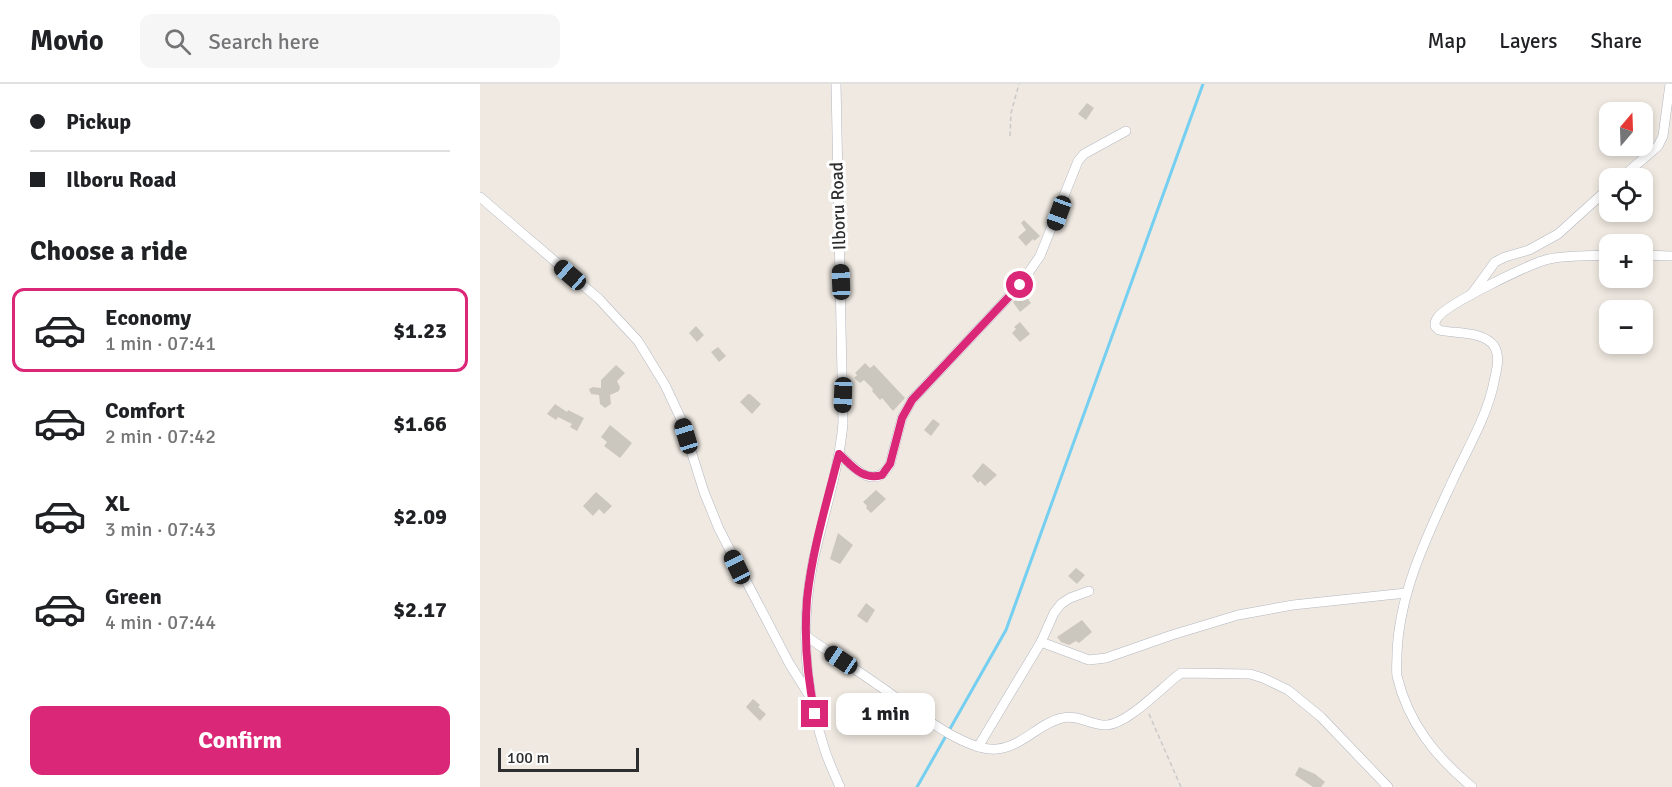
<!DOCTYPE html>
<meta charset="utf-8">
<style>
:root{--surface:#fff;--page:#f6f6f6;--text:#202124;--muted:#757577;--line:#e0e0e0;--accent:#db2777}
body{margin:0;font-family:Signika,sans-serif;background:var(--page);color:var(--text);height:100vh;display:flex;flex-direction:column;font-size:22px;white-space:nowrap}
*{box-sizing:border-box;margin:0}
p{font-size:20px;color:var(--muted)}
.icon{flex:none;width:33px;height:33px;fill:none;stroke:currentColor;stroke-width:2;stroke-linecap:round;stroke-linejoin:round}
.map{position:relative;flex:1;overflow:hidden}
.panel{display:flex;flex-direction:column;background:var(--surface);width:480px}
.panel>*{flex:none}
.hud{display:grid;align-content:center;height:132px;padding:0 30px;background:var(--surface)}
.needle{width:39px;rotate:19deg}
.tools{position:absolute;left:1119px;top:18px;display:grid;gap:12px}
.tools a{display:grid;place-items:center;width:54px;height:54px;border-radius:12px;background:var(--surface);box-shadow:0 3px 9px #0003;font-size:30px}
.scale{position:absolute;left:18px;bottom:15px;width:141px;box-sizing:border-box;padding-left:6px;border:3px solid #2e2e2e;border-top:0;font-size:16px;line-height:21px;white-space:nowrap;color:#2e2e2e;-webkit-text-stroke:4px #fff;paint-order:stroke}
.end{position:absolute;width:27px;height:27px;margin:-14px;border:8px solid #db2777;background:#fff;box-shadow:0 0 0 3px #fff}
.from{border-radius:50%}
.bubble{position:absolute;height:42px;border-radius:12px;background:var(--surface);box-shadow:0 3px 9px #0003;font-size:20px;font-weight:700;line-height:42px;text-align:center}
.car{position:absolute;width:18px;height:36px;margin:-18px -9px;border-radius:8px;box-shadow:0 0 4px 2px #0007;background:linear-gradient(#222 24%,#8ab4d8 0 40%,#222 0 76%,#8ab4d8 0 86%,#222 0)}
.hud b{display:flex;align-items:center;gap:21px;height:57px;font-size:22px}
.hud b+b{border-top:2px solid var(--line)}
.hud i{width:15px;height:15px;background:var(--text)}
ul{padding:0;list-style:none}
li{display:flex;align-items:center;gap:18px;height:84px;margin:0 12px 9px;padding:0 18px;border:3px solid transparent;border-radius:12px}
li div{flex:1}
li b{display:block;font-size:22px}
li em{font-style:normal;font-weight:700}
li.on{border-color:var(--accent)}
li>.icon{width:54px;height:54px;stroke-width:1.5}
h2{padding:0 30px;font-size:27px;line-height:72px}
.primary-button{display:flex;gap:12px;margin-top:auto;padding:12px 30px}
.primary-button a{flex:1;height:69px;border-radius:12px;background:var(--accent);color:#fff;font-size:24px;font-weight:700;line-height:69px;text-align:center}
header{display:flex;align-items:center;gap:36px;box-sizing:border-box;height:84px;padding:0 30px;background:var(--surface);border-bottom:2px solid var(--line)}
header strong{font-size:28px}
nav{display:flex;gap:33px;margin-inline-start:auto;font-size:21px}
.search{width:420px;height:54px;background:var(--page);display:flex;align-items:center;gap:15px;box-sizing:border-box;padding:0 21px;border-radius:12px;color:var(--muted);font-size:22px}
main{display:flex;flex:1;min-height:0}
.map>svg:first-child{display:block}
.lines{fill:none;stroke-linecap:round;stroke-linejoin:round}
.stream{stroke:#75cff0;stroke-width:3}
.building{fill:#cbc7bf}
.minor-casing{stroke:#b4b7c1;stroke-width:10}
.path{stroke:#c9c9c9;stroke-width:1.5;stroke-dasharray:4.5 3;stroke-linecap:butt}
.minor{stroke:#fff;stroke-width:9}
.route{stroke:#db2777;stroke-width:8}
.labels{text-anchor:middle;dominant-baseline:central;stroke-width:6;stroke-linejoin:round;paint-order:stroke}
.street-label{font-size:18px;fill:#2e2e2e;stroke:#fff}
</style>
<header>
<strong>Movio</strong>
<div class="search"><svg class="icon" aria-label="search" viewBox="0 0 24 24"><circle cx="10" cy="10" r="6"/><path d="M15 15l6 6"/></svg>Search here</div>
<nav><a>Map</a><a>Layers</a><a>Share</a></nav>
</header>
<main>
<section class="panel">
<div class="hud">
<b><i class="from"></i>Pickup</b>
<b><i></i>Ilboru Road</b>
</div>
<h2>Choose a ride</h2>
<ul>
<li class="on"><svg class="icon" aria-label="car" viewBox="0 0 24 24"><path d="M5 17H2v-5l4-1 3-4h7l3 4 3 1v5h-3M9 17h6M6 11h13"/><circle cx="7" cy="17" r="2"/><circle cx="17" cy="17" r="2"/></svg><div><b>Economy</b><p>1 min · 07:41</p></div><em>$1.23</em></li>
<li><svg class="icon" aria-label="car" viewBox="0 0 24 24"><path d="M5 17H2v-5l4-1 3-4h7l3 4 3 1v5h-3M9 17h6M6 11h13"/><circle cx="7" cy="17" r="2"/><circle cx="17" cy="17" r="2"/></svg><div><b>Comfort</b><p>2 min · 07:42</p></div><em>$1.66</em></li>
<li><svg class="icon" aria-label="car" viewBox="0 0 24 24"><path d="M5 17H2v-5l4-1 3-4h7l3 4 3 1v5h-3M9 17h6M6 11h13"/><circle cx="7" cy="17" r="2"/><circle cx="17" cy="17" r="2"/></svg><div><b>XL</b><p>3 min · 07:43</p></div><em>$2.09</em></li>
<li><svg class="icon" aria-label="car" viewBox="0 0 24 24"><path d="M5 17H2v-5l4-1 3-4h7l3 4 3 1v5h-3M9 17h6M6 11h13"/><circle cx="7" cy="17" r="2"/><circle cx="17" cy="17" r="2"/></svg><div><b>Green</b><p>4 min · 07:44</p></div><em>$2.17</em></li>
</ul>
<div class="primary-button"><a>Confirm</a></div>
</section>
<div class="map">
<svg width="1192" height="703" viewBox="0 0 1192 703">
<rect width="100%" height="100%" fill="#efe9e1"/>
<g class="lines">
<polyline class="stream" points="437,703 526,546 723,0"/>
</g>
<g class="building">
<polygon points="607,19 614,24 606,36 598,30"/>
<polygon points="544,136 560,152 554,157 553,155 546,162 538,153 546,146 541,139"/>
<polygon points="544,210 551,219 540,228 533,218"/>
<polygon points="540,238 550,250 540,258 532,249 536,245 534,243"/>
<polygon points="216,242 224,251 217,258 209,249"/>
<polygon points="238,263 246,272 239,278 231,268"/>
<polygon points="385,279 390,284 394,281 425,314 413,327 402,314 400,316 392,307 393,305 384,296 380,299 374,294 377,291 375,289"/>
<polygon points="136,281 145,289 137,297 140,303 139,307 130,311 131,320 125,324 120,320 119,311 111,310 109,305 113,303 121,304 121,296"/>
<polygon points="268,310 270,310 281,320 272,330 260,318"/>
<polygon points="75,320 87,328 88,326 104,334 97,347 90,343 92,340 78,333 76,336 67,330"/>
<polygon points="453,335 460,340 451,352 444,346"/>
<polygon points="130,341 152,359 140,374 124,362 127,358 121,353"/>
<polygon points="503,379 517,391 505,402 500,397 498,399 492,392"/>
<polygon points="396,406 406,415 391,429 386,424 387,422 383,418"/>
<polygon points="116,408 132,422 124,430 119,425 113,432 103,422"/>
<polygon points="358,449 373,461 360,480 350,475"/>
<polygon points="596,484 605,491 597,500 588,492"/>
<polygon points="386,519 395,526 387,539 377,532"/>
<polygon points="602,536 612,548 599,559 596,557 589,561 581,558 577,553"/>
<polygon points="273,615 280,621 278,623 286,630 280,637 266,623"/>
<polygon points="819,683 835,690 845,698 841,703 833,703 815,691"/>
</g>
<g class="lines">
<g class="minor-casing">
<g id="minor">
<path d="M356 0 363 339C359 386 343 432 333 478 321 539 324 601 343 660 347 675 354 689 360 703"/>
<polyline points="1141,94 1178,62 1183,52 1190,0"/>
<polyline points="0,113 119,215 158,257 185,301 201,335 224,408 239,445 309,579 329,611"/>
<polyline points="1162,171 1192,172"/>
<polyline points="991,211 1015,178 1025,173 1049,166 1078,150 1130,103"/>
<path d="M359 370C374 384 395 408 410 380L422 334 432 316 540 201 560 172 598 77 604 70 646 47"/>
<path d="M326 552C350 569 374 584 398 601 427 620 482 668 517 665 542 663 559 639 582 634 598 630 612 642 627 641 648 640 683 602 701 589L770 590 783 594 808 606 841 633 908 703"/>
<polyline points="561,558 609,576 626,574 692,551 758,531 813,521 926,509"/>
<polyline points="498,663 561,558 574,529 581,520 590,514 609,507"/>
<path d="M992 703C956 673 928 639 917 592 916 585 917 577 917 570 919 509 947 452 972 398 987 365 1007 333 1014 298 1016 287 1021 273 1014 262 1004 247 975 250 959 246L955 242C955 238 955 237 958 233 967 220 1051 179 1069 175 1089 171 1109 172 1130 171"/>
</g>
</g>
<g class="path">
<polyline points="530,52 531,29 539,0"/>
<polyline points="669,630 701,703"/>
</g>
<use href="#minor" class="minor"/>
</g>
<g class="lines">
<path class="route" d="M335 630C327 593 324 554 327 515 332 467 347 417 359 370 372 382 383 397 402 391L410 380 422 334 432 316 540 201"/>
</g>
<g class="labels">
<g class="street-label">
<text transform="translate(358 122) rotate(-92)">Ilboru Road</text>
</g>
</g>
</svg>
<div class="tools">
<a><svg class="needle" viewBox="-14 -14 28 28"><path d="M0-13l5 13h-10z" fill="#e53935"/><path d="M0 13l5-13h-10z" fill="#757577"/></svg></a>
<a><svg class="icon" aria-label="locate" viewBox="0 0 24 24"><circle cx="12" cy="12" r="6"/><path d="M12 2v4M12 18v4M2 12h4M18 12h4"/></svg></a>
<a>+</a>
<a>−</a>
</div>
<div class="scale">100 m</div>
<i class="end from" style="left:540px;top:201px"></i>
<i class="end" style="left:335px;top:630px"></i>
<div class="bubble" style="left:356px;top:609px;width:99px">1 min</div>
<i class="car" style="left:579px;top:129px;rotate:200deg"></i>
<i class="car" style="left:90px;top:191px;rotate:311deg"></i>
<i class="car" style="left:361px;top:198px;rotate:358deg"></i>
<i class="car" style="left:363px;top:311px;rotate:182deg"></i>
<i class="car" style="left:206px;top:352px;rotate:343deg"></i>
<i class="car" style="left:257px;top:483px;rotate:334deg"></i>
<i class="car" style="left:361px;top:576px;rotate:304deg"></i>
</div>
</main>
